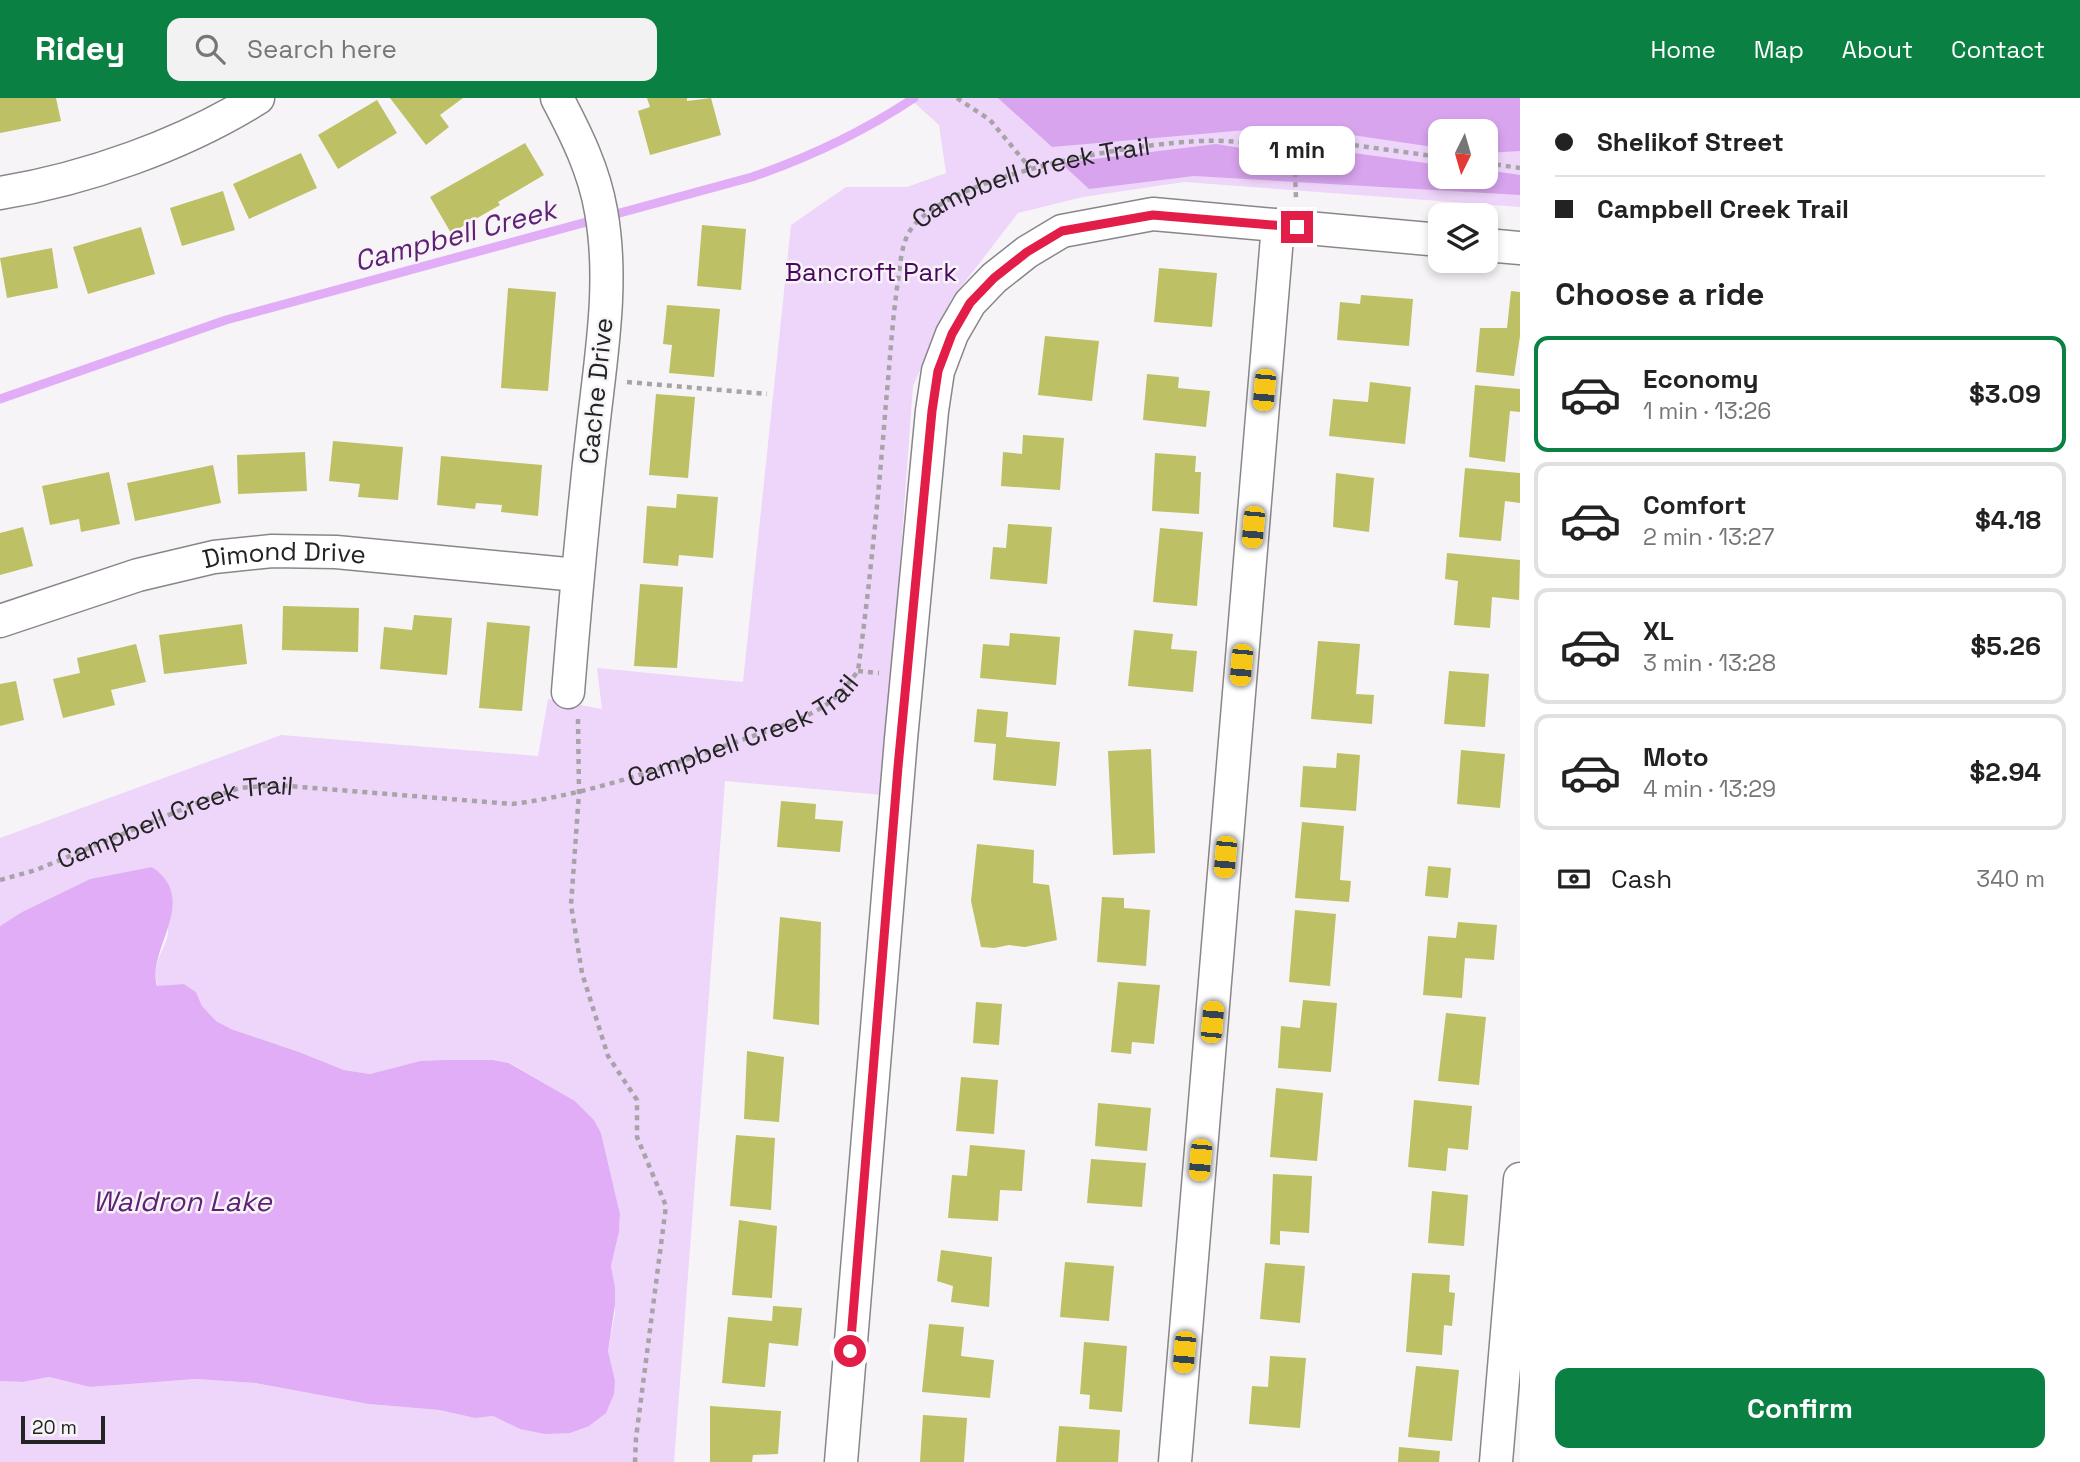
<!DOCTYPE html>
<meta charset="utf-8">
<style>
:root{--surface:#fff;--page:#f2f2f2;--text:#222;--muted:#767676;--line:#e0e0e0;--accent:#0b8043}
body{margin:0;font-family:"Space Grotesk",sans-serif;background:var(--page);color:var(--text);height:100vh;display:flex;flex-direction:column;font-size:26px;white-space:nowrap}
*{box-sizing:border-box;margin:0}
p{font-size:23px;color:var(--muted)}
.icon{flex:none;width:38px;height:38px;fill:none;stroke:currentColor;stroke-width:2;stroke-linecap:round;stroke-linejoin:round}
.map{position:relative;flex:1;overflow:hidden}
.details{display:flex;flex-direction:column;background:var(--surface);width:560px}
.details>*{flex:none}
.hud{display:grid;align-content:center;height:154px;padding:0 35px;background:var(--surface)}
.needle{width:46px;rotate:185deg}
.controls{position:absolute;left:1428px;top:21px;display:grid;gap:14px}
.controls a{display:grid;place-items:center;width:70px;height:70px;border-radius:14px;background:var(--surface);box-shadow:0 4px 10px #0003;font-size:35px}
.scale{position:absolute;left:21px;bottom:18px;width:84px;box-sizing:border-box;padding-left:7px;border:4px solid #242324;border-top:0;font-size:19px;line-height:24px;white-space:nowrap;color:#242324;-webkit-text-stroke:5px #f7f4f8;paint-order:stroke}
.end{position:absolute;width:32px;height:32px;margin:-16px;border:9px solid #e11d48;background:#fff;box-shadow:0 0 0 4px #fff}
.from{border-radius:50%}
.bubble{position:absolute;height:49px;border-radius:14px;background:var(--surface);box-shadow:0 4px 10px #0003;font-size:23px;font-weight:800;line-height:49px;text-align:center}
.car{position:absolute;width:21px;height:42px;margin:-21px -10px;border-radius:9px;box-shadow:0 0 5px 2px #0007;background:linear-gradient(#f5c518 24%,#345 0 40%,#f5c518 0 76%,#345 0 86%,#f5c518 0)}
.hud b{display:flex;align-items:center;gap:24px;height:66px;font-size:26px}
.hud b+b{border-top:2px solid var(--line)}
.hud i{width:18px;height:18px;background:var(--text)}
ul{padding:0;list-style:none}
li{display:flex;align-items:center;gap:21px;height:116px;margin:0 14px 10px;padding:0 21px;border:4px solid var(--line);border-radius:14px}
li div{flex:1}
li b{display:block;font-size:26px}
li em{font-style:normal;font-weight:800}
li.selected{border-color:var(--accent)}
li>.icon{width:63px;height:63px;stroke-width:1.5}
h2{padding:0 35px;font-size:32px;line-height:84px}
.pay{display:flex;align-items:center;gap:18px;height:77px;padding:0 35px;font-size:26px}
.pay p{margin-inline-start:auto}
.button{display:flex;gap:14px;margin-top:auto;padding:14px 35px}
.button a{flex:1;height:80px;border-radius:14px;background:var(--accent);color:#fff;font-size:28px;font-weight:800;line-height:80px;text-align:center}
header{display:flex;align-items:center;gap:42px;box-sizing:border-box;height:98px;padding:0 35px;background:var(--accent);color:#fff}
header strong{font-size:33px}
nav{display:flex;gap:38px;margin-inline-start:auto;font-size:24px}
.search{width:490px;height:63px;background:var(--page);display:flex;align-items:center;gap:18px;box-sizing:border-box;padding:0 24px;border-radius:14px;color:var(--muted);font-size:26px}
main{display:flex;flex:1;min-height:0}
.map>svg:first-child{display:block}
.green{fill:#eed5fa;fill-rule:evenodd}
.forest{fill:#d8a4ee}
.water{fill:#e1adf7}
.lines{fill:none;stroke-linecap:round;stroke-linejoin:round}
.stream{stroke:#e1adf7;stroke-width:9}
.building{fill:#bdc064}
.minor-casing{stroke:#888689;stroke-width:35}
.path{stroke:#a7a4a7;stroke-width:4.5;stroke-dasharray:5 5;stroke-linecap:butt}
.minor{stroke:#fff;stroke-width:32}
.route{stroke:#e11d48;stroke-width:9}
.labels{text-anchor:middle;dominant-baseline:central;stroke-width:5;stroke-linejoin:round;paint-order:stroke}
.street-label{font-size:26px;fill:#242324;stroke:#f7f4f8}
.park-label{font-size:26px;fill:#4b0661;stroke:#f7f4f8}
.water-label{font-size:28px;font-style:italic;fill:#5f2075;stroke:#f7f4f8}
</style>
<header>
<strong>Ridey</strong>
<div class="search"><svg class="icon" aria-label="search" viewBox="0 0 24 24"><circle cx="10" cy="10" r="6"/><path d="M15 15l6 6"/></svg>Search here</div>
<nav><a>Home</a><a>Map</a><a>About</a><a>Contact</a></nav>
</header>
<main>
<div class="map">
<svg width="1520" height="1364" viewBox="0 0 1520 1364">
<rect width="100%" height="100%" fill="#f7f4f8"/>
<path class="green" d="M909 0H1520V109L1184 84 1083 99 1018 115 951 202 913 288 883 697 725 683 674 1364H0V1283L23 1284 49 1279 90 1289 196 1281 255 1285 367 1306 439 1312 475 1320 493 1318 520 1331 615 1281 608 1253 615 1215V1189L611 1168 619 1134 620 1116 601 1035 594 1022 575 1003 510 965 493 962 420 963 370 976 344 972 299 954 231 931 216 923 202 908 196 894 184 886 158 889C150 863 165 855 168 835 170 823 156 783 153 769L90 781 22 814 0 828V740L281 637 538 658 548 601 602 611 597 570 743 584 791 127 846 89H907L946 75 939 27ZM1440 33H1486V79H1440Z"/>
<g class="forest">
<polygon points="998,0 1520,0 1520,53 1486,55 1486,33 1440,33 1440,50 1291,28 1052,49"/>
<polygon points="1216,46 1284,57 1354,55 1440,67 1440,79 1486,79 1486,72 1520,77 1520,97 1194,78 1089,91 1061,65"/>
</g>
<path class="water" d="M152 769C201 802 146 851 157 888L184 886 196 894 202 908 216 923 231 931 299 954 344 972 370 976 420 963 445 962H493L509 965 575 1003 594 1022 601 1035 620 1116 619 1134 611 1168 615 1189V1207L608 1253 615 1282 614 1296 606 1315 589 1328 570 1335 545 1336 520 1331 493 1318 475 1320 439 1312 368 1306 255 1285 196 1281 90 1289 49 1279 23 1284 0 1283V828L22 814 90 781Z"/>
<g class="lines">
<path class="stream" d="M0 301 226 222 752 79C810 59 863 34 914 0"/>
</g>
<g class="building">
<polygon points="0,0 56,0 61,23 0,35"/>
<polygon points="390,0 463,0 440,17 449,29 426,47"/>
<polygon points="647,0 687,0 687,3 711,0 721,37 650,57 638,13 650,9"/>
<polygon points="377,2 397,35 338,71 318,37"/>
<polygon points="525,45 544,77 498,104 500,107 451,135 430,99"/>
<polygon points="301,55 317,90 249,121 233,86"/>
<polygon points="223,93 235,132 182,148 170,110"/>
<polygon points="702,127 746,131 741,192 697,188"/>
<polygon points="141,129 155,176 88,196 73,149"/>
<polygon points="52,150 58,190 7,200 0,160"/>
<polygon points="1159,170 1217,175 1212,229 1154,224"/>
<polygon points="508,190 556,194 548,293 501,290"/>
<polygon points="1511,193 1520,194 1520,238 1514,278 1476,274 1480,230 1507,230"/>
<polygon points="1361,197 1413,201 1409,248 1337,242 1340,204 1360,206"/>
<polygon points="667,207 720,211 714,279 669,275 672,247 663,246"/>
<polygon points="1045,238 1099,243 1092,303 1038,297"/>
<polygon points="1147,276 1179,279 1178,290 1210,293 1206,329 1143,322"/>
<polygon points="1370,284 1411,289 1405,346 1329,338 1333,301 1368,304"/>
<polygon points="1475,287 1520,291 1520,314 1510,313 1505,364 1469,359"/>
<polygon points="656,296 695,299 688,380 649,377"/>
<polygon points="1023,337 1064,340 1060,392 1001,388 1003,354 1022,356"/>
<polygon points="333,343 403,349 398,402 358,399 360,386 329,383"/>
<polygon points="305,354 307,393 238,396 237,357"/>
<polygon points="1155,355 1196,358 1195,374 1201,374 1199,416 1152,413"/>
<polygon points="441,358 542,367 538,418 501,414 502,407 476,405 475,411 437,407"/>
<polygon points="213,367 221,405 135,423 127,385"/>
<polygon points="1465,370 1520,375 1520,405 1505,403 1501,443 1459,439"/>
<polygon points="109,374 120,426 81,434 79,421 50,427 42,388"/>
<polygon points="1336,375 1374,380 1369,434 1333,429"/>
<polygon points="677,396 718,399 713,460 679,457 678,468 643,465 647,408 676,410"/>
<polygon points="1008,426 1052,429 1047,486 990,481 993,449 1006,450"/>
<polygon points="23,429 33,468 0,477 0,435"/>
<polygon points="1160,430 1203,434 1197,508 1153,504"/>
<polygon points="1447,455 1520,462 1519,502 1492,499 1490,530 1454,527 1458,483 1445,481"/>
<polygon points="640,486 683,489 677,570 634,568"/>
<polygon points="283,508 359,510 358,554 282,552"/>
<polygon points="414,517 452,520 447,577 380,571 384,529 412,532"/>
<polygon points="487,524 530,528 522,613 479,610"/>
<polygon points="242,526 247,566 164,576 159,537"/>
<polygon points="1134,532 1173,536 1171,551 1197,553 1193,594 1128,588"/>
<polygon points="1010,535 1060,539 1056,587 980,580 983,546 1009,548"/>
<polygon points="1318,543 1360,546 1356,596 1374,597 1372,626 1311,621"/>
<polygon points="136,546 146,584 111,592 115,607 63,620 53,581 80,575 77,560"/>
<polygon points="1449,573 1489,576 1485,629 1444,626"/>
<polygon points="16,583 24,622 0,628 0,586"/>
<polygon points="977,611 1008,614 1006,639 1060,644 1056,688 993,682 996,646 974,644"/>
<polygon points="1151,651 1155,755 1113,757 1108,653"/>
<polygon points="1461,652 1505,656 1500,710 1457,706"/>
<polygon points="1337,655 1360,657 1356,713 1300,709 1303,668 1336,670"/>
<polygon points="781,703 816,706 815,721 843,723 840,754 777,749"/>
<polygon points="1302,724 1344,728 1340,782 1351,783 1349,804 1295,800"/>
<polygon points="977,746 1034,752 1033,785 1049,787 1057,842 1025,849 1009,847 994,850 981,849 971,803"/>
<polygon points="1428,768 1451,770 1448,800 1425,798"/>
<polygon points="1102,799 1124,800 1124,810 1150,812 1146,868 1097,864"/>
<polygon points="1295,812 1336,816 1330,888 1289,884"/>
<polygon points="780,819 821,824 819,927 773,921"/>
<polygon points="1458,824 1497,827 1494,862 1465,860 1462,900 1423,897 1428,838 1456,840"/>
<polygon points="1118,884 1160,887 1154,946 1132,944 1131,956 1111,954"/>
<polygon points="1303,902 1337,905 1331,974 1278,970 1281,928 1300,930"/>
<polygon points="976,904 1002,906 999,947 973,945"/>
<polygon points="1446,915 1486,919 1479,987 1438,983"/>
<polygon points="747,953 784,959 779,1024 744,1021"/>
<polygon points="961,979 998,982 994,1036 956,1033"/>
<polygon points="1276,990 1323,995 1317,1063 1270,1059"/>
<polygon points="1414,1002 1472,1008 1468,1052 1448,1050 1446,1073 1408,1069"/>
<polygon points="1098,1005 1151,1010 1147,1053 1095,1048"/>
<polygon points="736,1037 775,1040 771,1112 730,1108"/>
<polygon points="970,1047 1025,1052 1022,1093 1000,1092 998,1123 948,1120 952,1077 967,1078"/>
<polygon points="1091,1061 1146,1065 1142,1109 1087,1105"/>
<polygon points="1273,1076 1312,1078 1309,1135 1280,1133 1280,1147 1270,1146"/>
<polygon points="1432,1093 1468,1097 1464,1148 1428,1145"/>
<polygon points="739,1122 777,1128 772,1200 732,1197"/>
<polygon points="941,1152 992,1159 989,1209 951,1204 953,1188 937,1183"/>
<polygon points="1065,1164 1114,1168 1109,1223 1060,1219"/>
<polygon points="1265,1165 1305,1168 1300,1225 1260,1221"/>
<polygon points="1412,1175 1450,1177 1449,1194 1455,1195 1452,1228 1444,1227 1442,1257 1406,1254"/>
<polygon points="773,1208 802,1210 798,1248 769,1245 765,1289 722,1285 728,1219 772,1223"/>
<polygon points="929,1226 964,1229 961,1258 994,1262 990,1300 922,1294"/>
<polygon points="1084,1244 1127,1248 1122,1314 1089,1311 1090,1297 1080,1296"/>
<polygon points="1270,1258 1306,1260 1300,1330 1249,1326 1252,1288 1268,1289"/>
<polygon points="1416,1268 1459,1272 1452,1343 1408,1339"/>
<polygon points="710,1308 781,1313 778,1356 753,1357 752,1364 710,1364"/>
<polygon points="923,1317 967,1320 964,1364 920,1364"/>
<polygon points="1059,1328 1120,1332 1118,1364 1056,1364"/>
<polygon points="1399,1349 1440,1353 1439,1364 1398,1364"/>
</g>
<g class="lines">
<g class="minor-casing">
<g id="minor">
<path d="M557 0C576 36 594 72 601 113 614 184 601 258 593 330 583 418 575 506 568 594"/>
<path d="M0 95C86 81 183 47 258 0"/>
<polyline points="1486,147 1520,150"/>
<path id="s2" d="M0 523 138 477 214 459 272 453 336 454 577 477"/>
<polyline points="841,1364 901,641 932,313 938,273 952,236 970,205 994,180 1027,154 1062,133 1153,116 1440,142"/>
<polyline points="1175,1364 1278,127"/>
<polyline points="1496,1364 1520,1081"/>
</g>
</g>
<g class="path">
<polyline points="957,0 990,22 1030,70"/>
<polyline points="1294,50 1353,47 1440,59"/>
<polyline points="1486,65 1520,70"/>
<polyline points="627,284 767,296"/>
<polyline points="858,573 879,575"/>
<polyline points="578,621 579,695 571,807 582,875 608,958 637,1002 637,1039 666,1108 636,1340 635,1364"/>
<path id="s1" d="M0 782 36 772 207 701 240 690 276 687 512 706C608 694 699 656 790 625 825 610 835 604 858 573 870 484 879 394 886 304 890 264 892 223 898 183 900 168 901 150 908 136 940 75 1160 39 1225 43 1248 44 1271 48 1294 50L1296 100"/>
</g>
<use href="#minor" class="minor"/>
</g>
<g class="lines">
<polyline class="route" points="850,1253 898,669 932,313 938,273 952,236 970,205 994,180 1027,154 1062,133 1153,117 1297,129"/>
</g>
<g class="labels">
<g class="street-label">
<text stroke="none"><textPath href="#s1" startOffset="1486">Campbell Creek Trail</textPath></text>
<text transform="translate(596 293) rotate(-84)">Cache Drive</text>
<text stroke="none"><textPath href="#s2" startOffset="294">Dimond Drive</textPath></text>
<text stroke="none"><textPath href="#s1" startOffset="774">Campbell Creek Trail</textPath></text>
<text stroke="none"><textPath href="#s1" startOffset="186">Campbell Creek Trail</textPath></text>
</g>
<g class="park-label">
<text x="871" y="174">Bancroft Park</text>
</g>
<g class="water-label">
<text transform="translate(455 137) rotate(-15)">Campbell Creek</text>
<text x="182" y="1103">Waldron Lake</text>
</g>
</g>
</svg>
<div class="controls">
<a><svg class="needle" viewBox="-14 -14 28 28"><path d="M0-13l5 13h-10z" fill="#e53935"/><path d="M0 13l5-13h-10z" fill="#767676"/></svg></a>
<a><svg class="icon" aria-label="layers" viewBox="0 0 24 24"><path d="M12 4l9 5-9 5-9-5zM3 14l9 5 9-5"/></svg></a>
</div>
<div class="scale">20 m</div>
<i class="end from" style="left:850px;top:1253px"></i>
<i class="end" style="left:1297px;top:129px"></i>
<div class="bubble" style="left:1239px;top:28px;width:116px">1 min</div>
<i class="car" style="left:1264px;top:292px;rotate:185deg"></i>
<i class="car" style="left:1253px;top:429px;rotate:185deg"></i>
<i class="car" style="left:1241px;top:567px;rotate:185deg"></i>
<i class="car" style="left:1225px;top:759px;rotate:185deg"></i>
<i class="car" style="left:1212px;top:924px;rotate:5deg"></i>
<i class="car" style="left:1200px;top:1062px;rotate:185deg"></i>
<i class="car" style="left:1184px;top:1254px;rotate:185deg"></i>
</div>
<section class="details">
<div class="hud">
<b><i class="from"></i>Shelikof Street</b>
<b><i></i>Campbell Creek Trail</b>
</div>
<h2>Choose a ride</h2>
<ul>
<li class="selected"><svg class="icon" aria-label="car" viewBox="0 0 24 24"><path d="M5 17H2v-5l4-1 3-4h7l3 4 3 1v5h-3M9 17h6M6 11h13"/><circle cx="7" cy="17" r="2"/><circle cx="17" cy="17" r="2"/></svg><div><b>Economy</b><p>1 min · 13:26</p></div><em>$3.09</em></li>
<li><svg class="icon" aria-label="car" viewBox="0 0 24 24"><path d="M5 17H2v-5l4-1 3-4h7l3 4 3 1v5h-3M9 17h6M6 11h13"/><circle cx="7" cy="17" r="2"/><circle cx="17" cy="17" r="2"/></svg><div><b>Comfort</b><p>2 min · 13:27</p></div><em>$4.18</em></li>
<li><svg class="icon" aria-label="car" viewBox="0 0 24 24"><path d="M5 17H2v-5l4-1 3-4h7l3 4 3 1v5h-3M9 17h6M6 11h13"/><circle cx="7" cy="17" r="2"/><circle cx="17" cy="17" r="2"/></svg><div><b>XL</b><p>3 min · 13:28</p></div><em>$5.26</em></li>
<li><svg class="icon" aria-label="car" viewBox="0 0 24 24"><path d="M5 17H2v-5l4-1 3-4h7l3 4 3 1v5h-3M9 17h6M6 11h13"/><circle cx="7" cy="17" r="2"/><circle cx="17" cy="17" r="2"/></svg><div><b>Moto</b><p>4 min · 13:29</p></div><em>$2.94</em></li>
</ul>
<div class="pay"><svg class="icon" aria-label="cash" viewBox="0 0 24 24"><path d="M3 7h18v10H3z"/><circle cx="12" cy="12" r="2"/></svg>Cash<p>340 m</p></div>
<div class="button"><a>Confirm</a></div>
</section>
</main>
